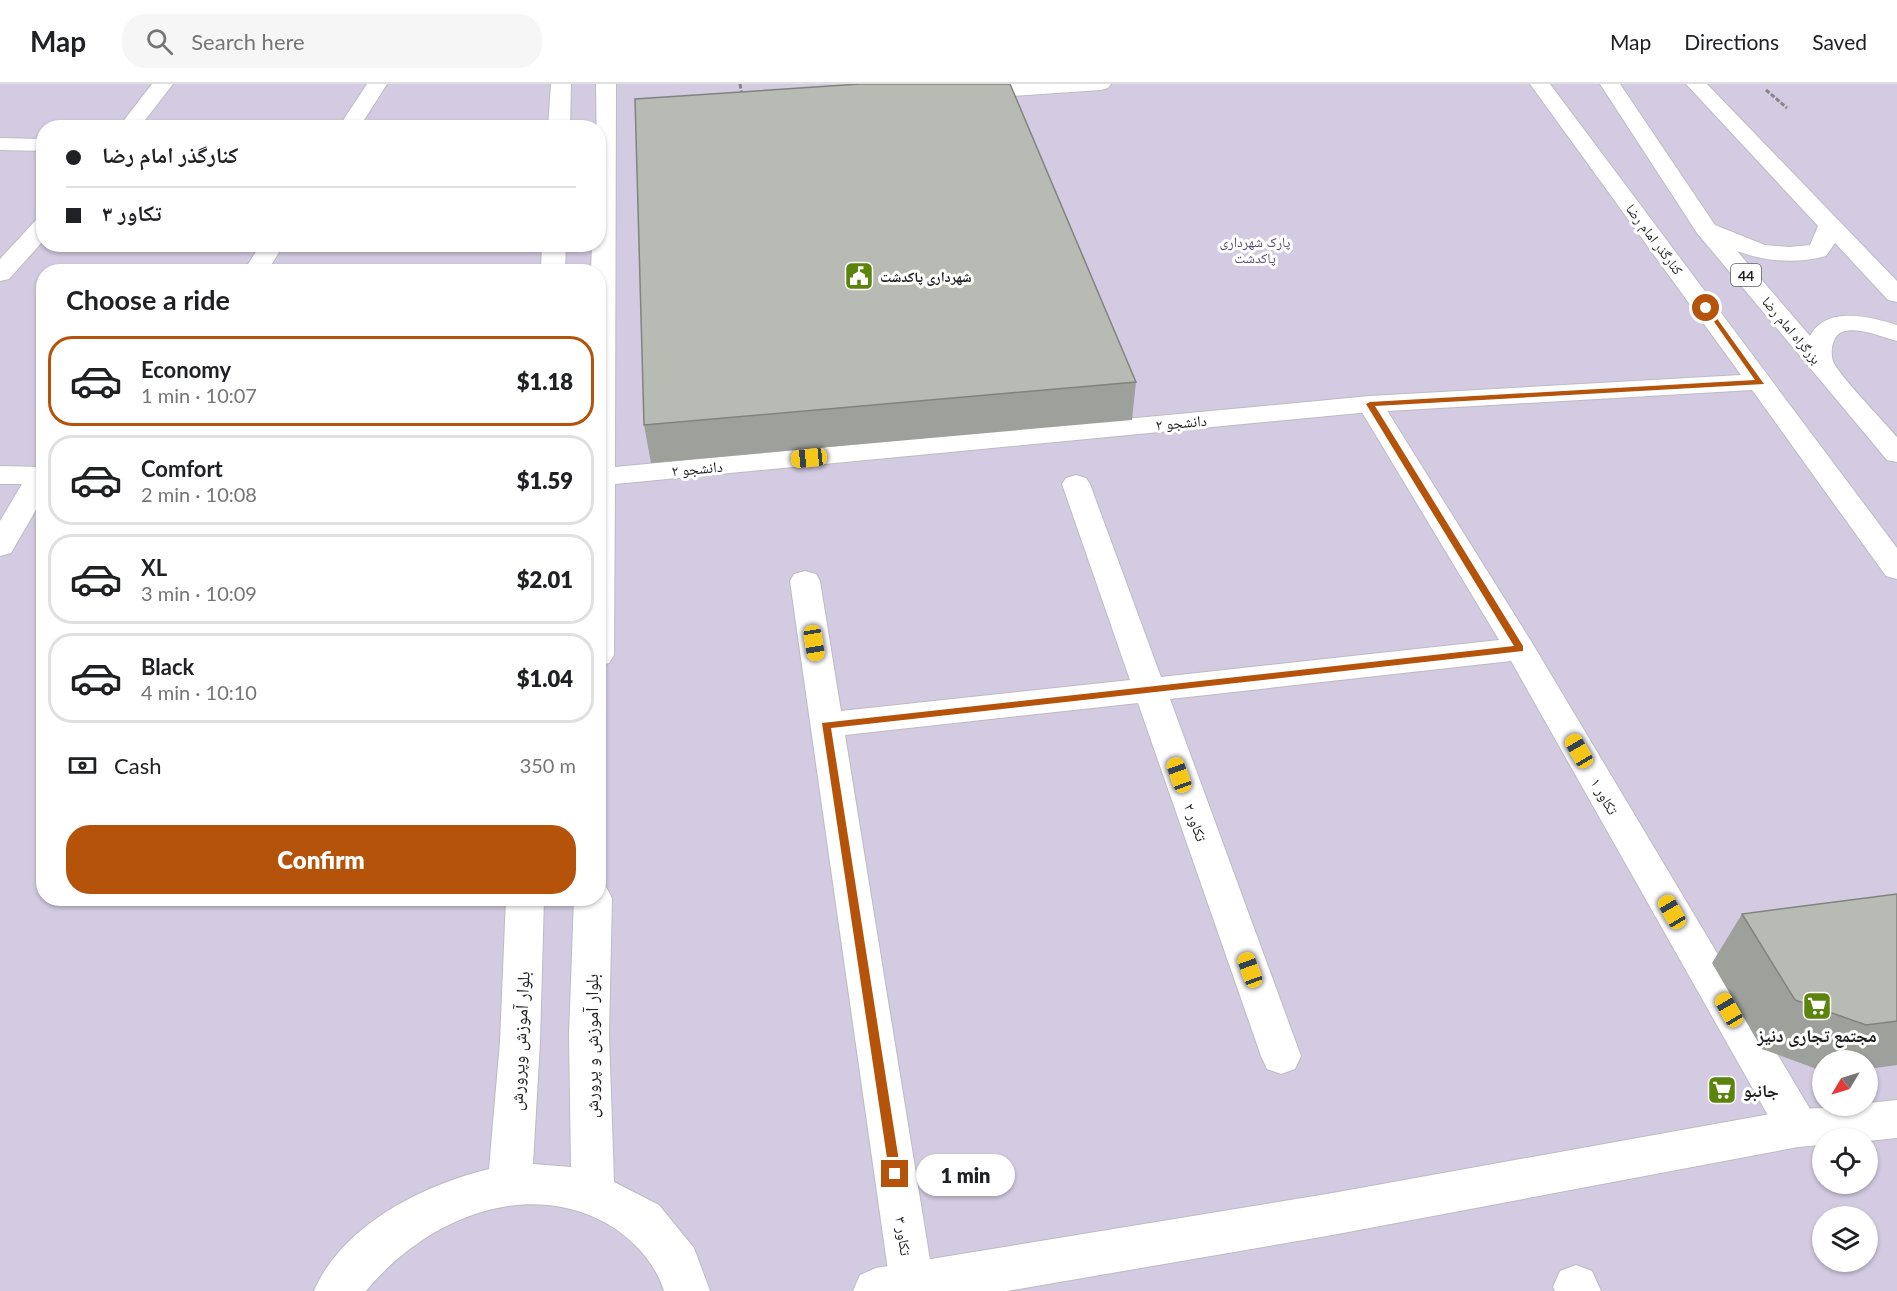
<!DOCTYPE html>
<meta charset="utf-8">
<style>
:root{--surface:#fff;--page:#f6f6f6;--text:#202124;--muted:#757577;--line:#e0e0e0;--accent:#b45309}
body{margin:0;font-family:Lato,"Noto Naskh Arabic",sans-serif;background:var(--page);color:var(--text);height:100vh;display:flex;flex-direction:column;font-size:22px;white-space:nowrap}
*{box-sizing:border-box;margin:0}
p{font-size:20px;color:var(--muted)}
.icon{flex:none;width:33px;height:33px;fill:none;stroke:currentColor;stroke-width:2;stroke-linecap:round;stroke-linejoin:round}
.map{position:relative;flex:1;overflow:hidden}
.details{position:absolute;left:36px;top:180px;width:570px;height:642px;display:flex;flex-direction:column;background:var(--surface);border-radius:24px;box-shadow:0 2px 4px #0004}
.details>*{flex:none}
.banner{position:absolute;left:36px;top:36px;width:570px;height:132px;border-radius:24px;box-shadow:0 2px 4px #0004;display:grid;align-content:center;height:132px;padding:0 30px;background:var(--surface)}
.needle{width:39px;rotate:232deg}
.tools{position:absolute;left:1812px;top:966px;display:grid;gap:12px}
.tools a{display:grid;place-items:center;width:66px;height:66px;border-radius:50%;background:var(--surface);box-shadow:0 2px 4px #0004;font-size:30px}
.end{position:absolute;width:27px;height:27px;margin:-14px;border:8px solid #b45309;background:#fff;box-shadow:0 0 0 3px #fff}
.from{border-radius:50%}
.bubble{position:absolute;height:42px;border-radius:21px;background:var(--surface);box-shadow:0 2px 4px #0004;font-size:20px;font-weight:800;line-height:42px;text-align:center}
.car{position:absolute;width:18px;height:36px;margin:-18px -9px;border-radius:8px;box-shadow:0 0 4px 2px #0007;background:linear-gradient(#f5c518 24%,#345 0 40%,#f5c518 0 76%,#345 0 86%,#f5c518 0)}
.banner b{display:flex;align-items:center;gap:21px;height:57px;font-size:22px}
.banner b+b{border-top:2px solid var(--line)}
.banner i{width:15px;height:15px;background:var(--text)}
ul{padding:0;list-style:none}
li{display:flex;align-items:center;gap:18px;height:90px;margin:0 12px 9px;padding:0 18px;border:3px solid var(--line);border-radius:24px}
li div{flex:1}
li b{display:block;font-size:22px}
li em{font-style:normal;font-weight:800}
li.active{border-color:var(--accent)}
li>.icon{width:54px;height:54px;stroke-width:1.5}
h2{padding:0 30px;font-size:27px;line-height:72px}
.pay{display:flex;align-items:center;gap:15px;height:66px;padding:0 30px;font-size:22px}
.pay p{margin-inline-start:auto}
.cta{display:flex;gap:12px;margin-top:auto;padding:12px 30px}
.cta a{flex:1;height:69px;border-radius:24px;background:var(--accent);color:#fff;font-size:24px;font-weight:800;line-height:69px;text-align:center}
header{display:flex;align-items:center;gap:36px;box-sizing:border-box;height:84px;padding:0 30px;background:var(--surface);border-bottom:2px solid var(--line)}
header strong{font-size:28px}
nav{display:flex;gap:33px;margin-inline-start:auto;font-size:21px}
.search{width:420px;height:54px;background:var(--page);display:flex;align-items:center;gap:15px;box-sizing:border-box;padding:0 21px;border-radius:24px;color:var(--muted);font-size:22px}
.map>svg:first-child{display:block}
.green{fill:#d3cbe2;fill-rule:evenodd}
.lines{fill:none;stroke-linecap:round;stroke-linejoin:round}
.street-casing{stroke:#bdbbc2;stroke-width:2}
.secondary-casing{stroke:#bdbbc2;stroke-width:2}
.highway-casing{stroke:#bdbbc2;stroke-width:2}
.path{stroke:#868489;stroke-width:3;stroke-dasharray:4.5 2;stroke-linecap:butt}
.street{fill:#fff;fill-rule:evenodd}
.secondary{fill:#fff;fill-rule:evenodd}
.highway{fill:#fff;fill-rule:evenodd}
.wall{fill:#9ea19b}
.building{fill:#b8bbb4;stroke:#81837e;stroke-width:1.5}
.route{fill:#b45309}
.labels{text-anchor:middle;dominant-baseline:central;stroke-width:6;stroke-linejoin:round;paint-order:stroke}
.far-street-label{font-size:14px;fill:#1d1c1e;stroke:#fff}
.far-park-label{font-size:14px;fill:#594976;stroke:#fff}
.shield{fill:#fff;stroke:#616062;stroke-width:1.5}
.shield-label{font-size:14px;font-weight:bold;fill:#1d1c1e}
.far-poi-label{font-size:14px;font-weight:bold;fill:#1d1c1e;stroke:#fff;text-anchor:start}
.street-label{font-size:15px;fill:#1d1c1e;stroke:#fff}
.near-poi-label{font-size:18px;font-weight:bold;fill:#1d1c1e;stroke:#fff}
.near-street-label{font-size:18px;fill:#1d1c1e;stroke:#fff}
</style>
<header>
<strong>Map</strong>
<div class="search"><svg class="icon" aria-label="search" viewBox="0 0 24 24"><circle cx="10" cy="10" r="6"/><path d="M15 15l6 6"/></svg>Search here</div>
<nav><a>Map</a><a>Directions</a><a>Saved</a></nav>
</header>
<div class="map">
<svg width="1897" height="1207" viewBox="0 0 1897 1207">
<rect width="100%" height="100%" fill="#f2eff7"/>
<path class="green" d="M0 0H1897V1207H0ZM44 44H598V160H44ZM44 188H598V814H44ZM1822 976H1868V1022H1822ZM1822 1054H1868V1100H1822ZM1822 1132H1868V1178H1822Z"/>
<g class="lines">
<g class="street-casing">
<g id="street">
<polygon points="152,0 173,0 139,44 118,44"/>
<polygon points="367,0 387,0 359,44 338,44"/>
<polygon points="0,54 44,55 44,67 0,66"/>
<polygon points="44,134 44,156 9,195 0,197 0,175 36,136"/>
<polygon points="261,160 284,160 267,188 243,188"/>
<polygon points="1370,312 1380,314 1383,320 1531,557 1813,1030 1819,1044 1813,1058 1798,1063 1783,1058 1511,577 1170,615 1301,972 1295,985 1281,990 1267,985 1261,972 1138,619 845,651 934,1201 931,1207 891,1207 790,497 794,490 805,487 816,490 820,497 841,627 1130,596 1062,400 1066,394 1076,391 1086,394 1090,400 1161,593 1499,556 1357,320 1360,314"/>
<polygon points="0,382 44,383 44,412 11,469 0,472 0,437 22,400 0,400"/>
<polygon points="1576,1181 1592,1187 1601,1207 1555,1207 1553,1203 1560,1187"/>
</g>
</g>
<g class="secondary-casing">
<g id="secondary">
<polygon points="551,0 571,0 570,44 548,44"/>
<polygon points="596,0 616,0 615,383 1370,312 1741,291 1530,0 1550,0 1897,464 1897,495 1886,492 1752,306 1370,328 615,400 614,571 609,579 598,582 598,188 591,188 592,160 598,160"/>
<polygon points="1011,0 1111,0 1108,4 1101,6 968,15 961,13 958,9 961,5"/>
<polygon points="542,160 566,160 565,188 541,188"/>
<path d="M598 801 606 803 612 814 609 951 614 1098 659 1121 694 1164 710 1207H664C655 1178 632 1154 606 1139 521 1093 423 1138 366 1207H314C342 1141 423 1101 489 1085L500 958 506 814H544L540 958 533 1080 571 1083 569 951 574 814H598Z"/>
<polygon points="1897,1016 1897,1054 1868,1057 1868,1054 1822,1054 1822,1061 1798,1063 1327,1152 1007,1207 853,1207 860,1191 876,1184 1327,1110 1798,1025 1868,1022 1868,1019"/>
</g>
</g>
<g class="highway-casing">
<path id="highway" d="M1600 0H1620L1715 141 1765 161 1789 163 1810 161 1818 142 1686 0H1707L1897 197V218L1888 216 1835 159 1826 172C1796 180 1767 178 1737 167L1810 252C1827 221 1870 233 1897 241V257C1882 253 1857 242 1842 248 1832 252 1830 268 1833 277 1836 288 1886 340 1897 353V378L1887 376 1697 149Z"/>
</g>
<g class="path">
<polyline points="740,0 742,11"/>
<polyline points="1766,6 1787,24"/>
</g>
<use href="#street" class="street"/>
<use href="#secondary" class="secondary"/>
<use href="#highway" class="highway"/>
</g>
<g class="wall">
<polygon points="1136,298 1132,336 651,379 644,341"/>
<polygon points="1897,810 1897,981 1868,985 1868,976 1822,976 1822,987 1762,965 1712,879 1742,830"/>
</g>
<g class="building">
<polygon points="860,0 1010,0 1136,298 644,341 635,15"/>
<polygon points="1897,810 1897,937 1866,941 1795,916 1742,830"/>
</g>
<polygon class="route" points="1703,222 1708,222 1764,300 1375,322 1523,562 1523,567 831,644 901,1090 895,1096 890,1094 822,639 1514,562 1366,320 1370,318 1755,296"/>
<defs>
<g id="civic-square" transform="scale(1.5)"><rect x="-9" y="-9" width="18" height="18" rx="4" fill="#5a840c" stroke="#fff"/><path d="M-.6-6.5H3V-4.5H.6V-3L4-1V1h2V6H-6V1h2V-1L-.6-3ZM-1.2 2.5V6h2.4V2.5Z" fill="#fff"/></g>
<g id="supermarket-square" transform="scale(1.5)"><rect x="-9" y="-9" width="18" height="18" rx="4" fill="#5a840c" stroke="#fff"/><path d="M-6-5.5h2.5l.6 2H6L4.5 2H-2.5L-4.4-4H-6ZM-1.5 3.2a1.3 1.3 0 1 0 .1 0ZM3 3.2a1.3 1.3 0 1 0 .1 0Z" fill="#fff"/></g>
</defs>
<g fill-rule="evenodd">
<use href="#civic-square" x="859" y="192"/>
<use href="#supermarket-square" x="1817" y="922"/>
<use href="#supermarket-square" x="1722" y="1006"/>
</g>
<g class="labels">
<g class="far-street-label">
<text transform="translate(1655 155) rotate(53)">کنارگذر امام رضا</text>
<text transform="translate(1792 246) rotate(50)">بزرگراه امام رضا</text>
</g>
<g class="far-park-label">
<text x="1255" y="157">پارک شهرداری<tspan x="1255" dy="16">پاکدشت</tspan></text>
</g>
<rect class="shield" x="1731" y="180" width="30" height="22" rx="4.5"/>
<g class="shield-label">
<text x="1746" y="191">44</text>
</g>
<g class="far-poi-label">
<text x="880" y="192">شهرداری پاکدشت</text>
</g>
<g class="street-label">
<text transform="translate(1181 338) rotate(-5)">دانشجو ۲</text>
<text transform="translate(697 384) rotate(-5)">دانشجو ۲</text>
<text transform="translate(1605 712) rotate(60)">تکاور ۱</text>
<text transform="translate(1196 738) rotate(70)">تکاور ۲</text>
<text transform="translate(904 1152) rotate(82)">تکاور ۳</text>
</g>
<g class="near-poi-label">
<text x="1817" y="951">مجتمع تجاری دنیز</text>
<text x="1743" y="1006" text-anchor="start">جانبو</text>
</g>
<g class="near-street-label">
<text transform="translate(519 957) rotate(-87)">بلوار آموزش وپرورش</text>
<text transform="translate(591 962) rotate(-90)">بلوار آموزش و پرورش</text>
</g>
</g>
</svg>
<div class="tools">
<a><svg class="needle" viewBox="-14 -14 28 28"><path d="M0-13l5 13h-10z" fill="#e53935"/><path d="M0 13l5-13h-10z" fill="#757577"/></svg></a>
<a><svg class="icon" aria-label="locate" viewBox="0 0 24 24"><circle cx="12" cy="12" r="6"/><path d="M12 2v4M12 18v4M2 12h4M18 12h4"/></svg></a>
<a><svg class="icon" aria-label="layers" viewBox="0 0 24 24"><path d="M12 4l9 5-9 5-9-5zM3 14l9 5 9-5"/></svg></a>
</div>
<i class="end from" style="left:1706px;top:224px"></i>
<i class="end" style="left:895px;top:1090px"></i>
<div class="bubble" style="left:916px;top:1070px;width:99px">1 min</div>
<i class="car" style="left:809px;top:374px;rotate:264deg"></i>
<i class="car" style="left:814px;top:559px;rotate:171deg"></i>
<i class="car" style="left:1579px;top:667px;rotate:330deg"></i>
<i class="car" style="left:1179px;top:691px;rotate:340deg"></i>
<i class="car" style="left:1672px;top:828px;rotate:330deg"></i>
<i class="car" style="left:1250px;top:886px;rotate:340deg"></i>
<i class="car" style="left:1729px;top:926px;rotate:330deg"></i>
<div class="banner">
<b><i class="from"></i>کنارگذر امام رضا</b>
<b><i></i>تکاور ۳</b>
</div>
<section class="details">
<h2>Choose a ride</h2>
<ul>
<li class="active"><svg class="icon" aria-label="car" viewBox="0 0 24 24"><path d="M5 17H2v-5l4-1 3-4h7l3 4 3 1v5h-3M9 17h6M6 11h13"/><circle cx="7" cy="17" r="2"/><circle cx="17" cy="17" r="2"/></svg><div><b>Economy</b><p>1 min · 10:07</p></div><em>$1.18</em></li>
<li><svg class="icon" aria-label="car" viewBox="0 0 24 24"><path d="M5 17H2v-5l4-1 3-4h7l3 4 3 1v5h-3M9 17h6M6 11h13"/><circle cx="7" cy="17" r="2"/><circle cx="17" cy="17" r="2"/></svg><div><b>Comfort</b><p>2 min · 10:08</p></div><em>$1.59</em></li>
<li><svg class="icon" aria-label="car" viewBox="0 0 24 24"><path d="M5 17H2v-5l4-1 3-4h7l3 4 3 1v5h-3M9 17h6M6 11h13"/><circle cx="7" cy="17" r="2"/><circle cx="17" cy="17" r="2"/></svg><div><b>XL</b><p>3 min · 10:09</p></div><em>$2.01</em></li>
<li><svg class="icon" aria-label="car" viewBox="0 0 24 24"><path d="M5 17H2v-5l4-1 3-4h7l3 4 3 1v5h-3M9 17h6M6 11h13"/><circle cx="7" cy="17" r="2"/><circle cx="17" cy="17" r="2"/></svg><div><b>Black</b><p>4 min · 10:10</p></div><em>$1.04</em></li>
</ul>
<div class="pay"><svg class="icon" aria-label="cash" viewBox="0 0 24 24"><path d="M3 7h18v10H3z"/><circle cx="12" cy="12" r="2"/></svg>Cash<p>350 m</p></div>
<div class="cta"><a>Confirm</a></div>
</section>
</div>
